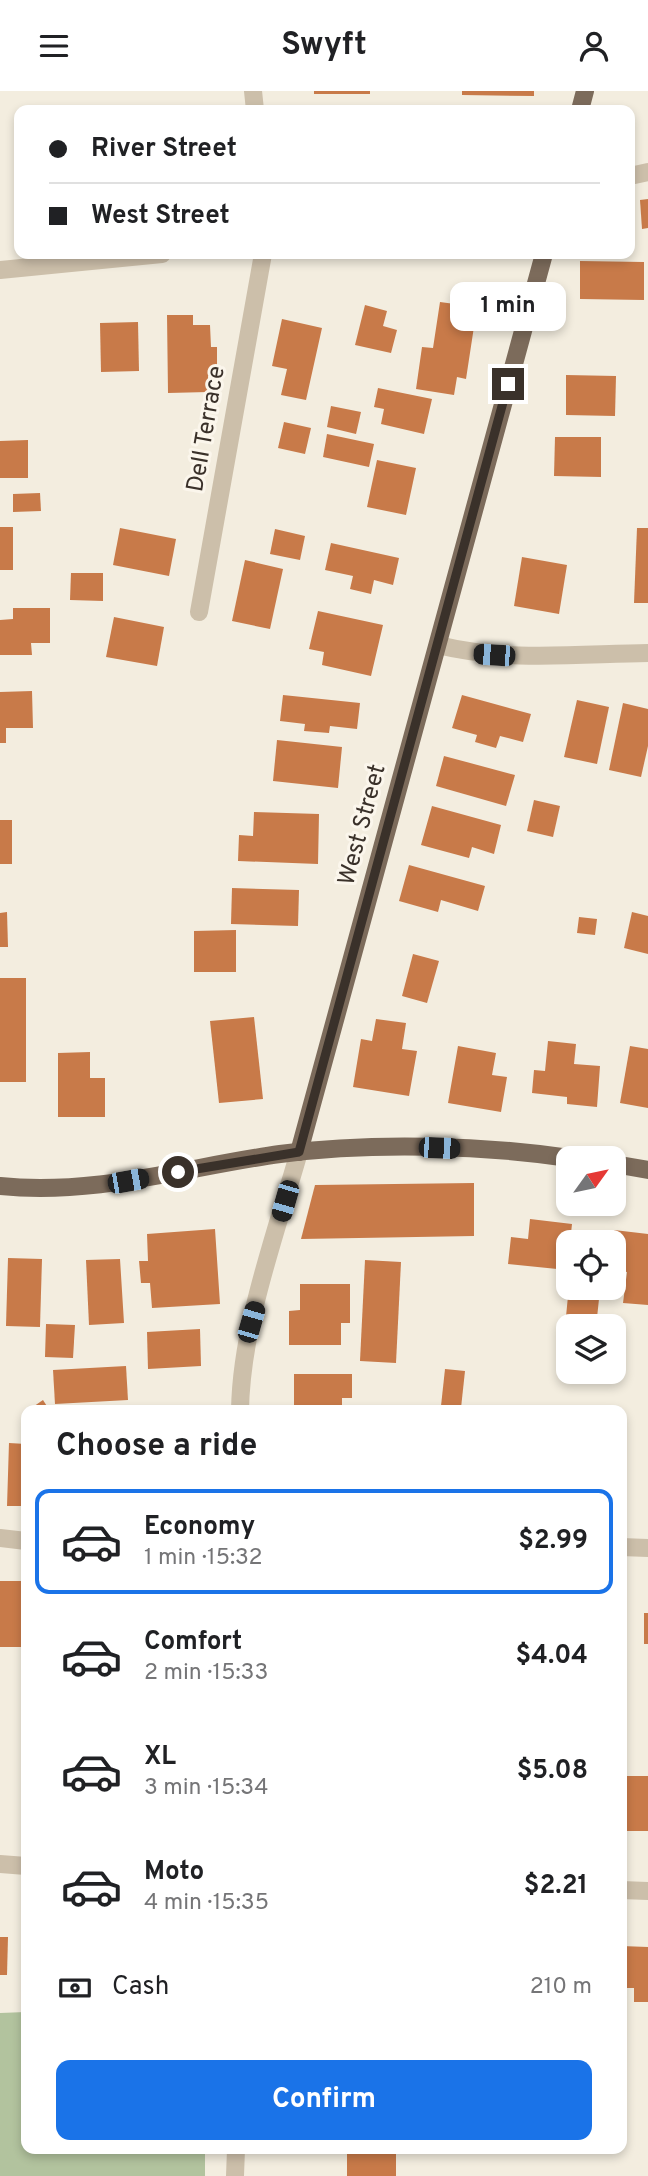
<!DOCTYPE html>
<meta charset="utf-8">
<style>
:root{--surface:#fff;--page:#f2f2f2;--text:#202124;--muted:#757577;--line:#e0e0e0;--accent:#1a73e8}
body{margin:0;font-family:Overpass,sans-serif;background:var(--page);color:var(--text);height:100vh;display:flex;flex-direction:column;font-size:26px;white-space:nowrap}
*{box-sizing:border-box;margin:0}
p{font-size:23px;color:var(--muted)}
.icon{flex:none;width:38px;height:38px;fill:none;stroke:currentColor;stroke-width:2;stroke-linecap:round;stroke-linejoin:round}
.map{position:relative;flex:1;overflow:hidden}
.details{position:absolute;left:21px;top:1314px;width:606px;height:749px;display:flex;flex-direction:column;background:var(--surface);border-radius:14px;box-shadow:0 4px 10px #0003}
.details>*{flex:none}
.banner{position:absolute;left:14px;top:14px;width:621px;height:154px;border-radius:14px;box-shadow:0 4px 10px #0003;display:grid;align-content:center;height:154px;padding:0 35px;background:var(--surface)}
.needle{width:46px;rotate:57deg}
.fabs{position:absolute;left:556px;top:1055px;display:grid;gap:14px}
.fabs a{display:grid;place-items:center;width:70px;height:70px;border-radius:14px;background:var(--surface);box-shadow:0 4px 10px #0003;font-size:35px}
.end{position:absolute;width:32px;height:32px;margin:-16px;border:9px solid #3a312a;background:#fff;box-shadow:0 0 0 4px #fff}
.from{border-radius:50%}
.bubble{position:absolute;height:49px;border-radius:14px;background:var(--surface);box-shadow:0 4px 10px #0003;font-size:23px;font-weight:700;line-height:49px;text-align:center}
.car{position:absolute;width:21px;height:42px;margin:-21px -10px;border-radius:9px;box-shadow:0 0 5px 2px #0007;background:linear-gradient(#222 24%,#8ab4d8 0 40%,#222 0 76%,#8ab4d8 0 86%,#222 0)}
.banner b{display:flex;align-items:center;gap:24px;height:66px;font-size:26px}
.banner b+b{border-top:2px solid var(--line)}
.banner i{width:18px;height:18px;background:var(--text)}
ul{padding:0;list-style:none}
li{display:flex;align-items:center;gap:21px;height:105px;margin:0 14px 10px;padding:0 21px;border:4px solid transparent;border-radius:14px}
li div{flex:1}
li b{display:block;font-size:26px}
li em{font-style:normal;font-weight:700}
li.active{border-color:var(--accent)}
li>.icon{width:63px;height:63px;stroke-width:1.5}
h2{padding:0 35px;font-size:32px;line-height:84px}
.pay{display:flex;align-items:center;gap:18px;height:77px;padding:0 35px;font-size:26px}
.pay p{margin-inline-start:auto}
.primary-button{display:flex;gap:14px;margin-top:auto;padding:14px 35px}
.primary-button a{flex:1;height:80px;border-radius:14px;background:var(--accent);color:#fff;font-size:28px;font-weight:700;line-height:80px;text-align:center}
header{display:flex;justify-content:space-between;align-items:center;height:91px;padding:0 35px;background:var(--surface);font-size:32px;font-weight:700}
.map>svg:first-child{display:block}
.green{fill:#b2c39e}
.building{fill:#c87a49}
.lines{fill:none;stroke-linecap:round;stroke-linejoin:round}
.minor{stroke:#ccbfaa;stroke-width:18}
.major{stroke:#7c6b5b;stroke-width:18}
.route{stroke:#3a312a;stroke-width:9}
.labels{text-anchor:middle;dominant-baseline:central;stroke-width:6;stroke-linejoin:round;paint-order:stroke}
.street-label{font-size:24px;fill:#3a312a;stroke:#fbf6ec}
</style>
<header><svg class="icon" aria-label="menu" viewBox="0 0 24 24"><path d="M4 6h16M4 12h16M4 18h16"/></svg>Swyft<svg class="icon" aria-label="person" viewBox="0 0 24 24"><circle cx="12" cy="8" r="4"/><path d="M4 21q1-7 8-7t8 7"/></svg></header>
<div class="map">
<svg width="648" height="2085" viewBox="0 0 648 2085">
<rect width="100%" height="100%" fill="#f3eddf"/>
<polygon class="green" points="26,1921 26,2058 205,2058 205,2085 0,2085 0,1922"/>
<g class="building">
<rect x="314" y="0" width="56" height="3"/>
<polygon points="462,0 534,0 534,5 462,4"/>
<polygon points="648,108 648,137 642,138 640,109"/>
<polygon points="580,170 644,171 644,209 580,208"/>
<polygon points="440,211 477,216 466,288 457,286 454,304 416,298 422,256 433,257"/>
<polygon points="365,214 387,220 383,235 397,239 391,262 355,254"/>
<polygon points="167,224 193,224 193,234 210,234 211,256 217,256 217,284 208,285 208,301 168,302"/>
<polygon points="282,228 322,237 306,309 281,304 287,278 272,275"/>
<polygon points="138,231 139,280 101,281 100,232"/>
<polygon points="566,284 616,285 615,325 566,324"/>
<polygon points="378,297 432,308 424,343 381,333 384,318 374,316"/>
<polygon points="331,315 361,321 356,343 327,336"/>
<polygon points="284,331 311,337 305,363 278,357"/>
<polygon points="327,343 374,353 369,376 323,366"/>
<polygon points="555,346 601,346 601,386 554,385"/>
<polygon points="28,349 28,387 0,387 0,350"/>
<polygon points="377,369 416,377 406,424 367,416"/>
<polygon points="40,402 41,420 13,421 13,403"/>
<rect x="0" y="436" width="13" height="43"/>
<polygon points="120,437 176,448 169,485 113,474"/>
<polygon points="637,437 648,437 648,512 634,512"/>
<polygon points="275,438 305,445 300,469 270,463"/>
<polygon points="331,452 399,467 393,494 374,489 371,503 350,498 353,485 325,479"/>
<polygon points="522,466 567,474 559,523 514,515"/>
<polygon points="245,469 283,478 270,538 232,530"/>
<polygon points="71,482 103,482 103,510 70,509"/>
<polygon points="13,517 50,517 50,552 31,552 32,564 0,564 0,529 13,528"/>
<polygon points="318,520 383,534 371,585 322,574 324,561 309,558"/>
<polygon points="114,526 164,536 157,575 106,566"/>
<polygon points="32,600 33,637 6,637 6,652 0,652 0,601"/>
<polygon points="283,604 360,612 357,638 330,635 329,642 304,640 305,633 280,630"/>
<polygon points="462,604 531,623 523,651 500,645 496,657 475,651 477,644 452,637"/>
<polygon points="577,609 609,616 597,673 564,666"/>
<polygon points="623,612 648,618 648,655 641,686 609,679"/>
<polygon points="277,649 342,656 338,697 273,690"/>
<polygon points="444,665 515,684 506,715 436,695"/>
<polygon points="534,709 560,715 553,746 527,740"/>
<polygon points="432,715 501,734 494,763 472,756 469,767 421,754"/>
<polygon points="254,721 319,723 318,773 238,770 239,744 253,745"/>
<rect x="0" y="729" width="12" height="44"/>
<polygon points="409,774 485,795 478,820 441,809 438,821 399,810"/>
<polygon points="232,797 299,799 298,835 231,833"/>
<polygon points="7,821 8,856 0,856 0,822"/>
<polygon points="632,821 648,825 648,863 624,857"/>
<polygon points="579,826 597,828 595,844 577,842"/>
<polygon points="236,839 236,881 194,881 194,840"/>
<polygon points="413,863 439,870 427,912 402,905"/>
<rect x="0" y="887" width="26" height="104"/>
<polygon points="254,926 263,1008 219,1012 210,930"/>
<polygon points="376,928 406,932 402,958 417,960 409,1005 353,996 361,948 372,950"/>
<polygon points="548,950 576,953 574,973 600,975 597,1016 567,1013 567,1006 532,1002 534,979 545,980"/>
<polygon points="458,955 496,962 492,984 507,986 501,1021 448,1012"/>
<polygon points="630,955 648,958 648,1017 620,1012"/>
<polygon points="90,961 90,987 105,987 105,1026 58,1026 58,962"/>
<polygon points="474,1092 474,1145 301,1148 315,1094"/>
<polygon points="530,1128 572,1133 567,1179 508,1173 511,1146 528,1148"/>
<polygon points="215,1138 220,1213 152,1217 150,1192 141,1192 139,1170 148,1170 147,1143"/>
<polygon points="614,1139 648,1143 648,1214 623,1212 627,1181 614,1179"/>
<polygon points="8,1167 42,1168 40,1236 6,1235"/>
<polygon points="120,1168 124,1232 89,1234 86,1169"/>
<polygon points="365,1169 401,1171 396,1272 360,1270"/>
<polygon points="300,1193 350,1193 350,1232 341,1232 341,1254 289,1254 289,1220 300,1219"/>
<polygon points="568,1205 599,1208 596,1236 569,1236 569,1247 564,1246"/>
<polygon points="46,1233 75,1234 73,1267 45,1266"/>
<polygon points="200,1238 201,1275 148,1278 147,1241"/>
<polygon points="126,1275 128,1309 55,1313 53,1279"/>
<polygon points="445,1278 465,1280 461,1317 441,1315"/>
<polygon points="294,1283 352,1283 352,1307 342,1307 342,1320 319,1320 319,1314 294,1314"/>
<polygon points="43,1309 50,1320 27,1320"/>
<polygon points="9,1352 26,1353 26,1415 7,1415"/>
<polygon points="621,1368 626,1368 627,1404 621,1404"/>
<polygon points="0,1490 22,1490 21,1556 0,1556"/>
<rect x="644" y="1522" width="4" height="31"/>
<rect x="621" y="1685" width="27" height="55"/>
<polygon points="0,1846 8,1846 7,1884 0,1884"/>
<polygon points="621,1855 648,1856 648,1911 634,1911 634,1897 621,1897"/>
<rect x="347" y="2058" width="49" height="27"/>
</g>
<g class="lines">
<g class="minor">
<polyline points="253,0 255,19"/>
<polyline points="630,85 648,81"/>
<polyline points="0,179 162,163"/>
<polyline points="199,521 263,163"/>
<path d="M438 554C506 571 578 563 648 562"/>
<path d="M240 1320C241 1236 276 1142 299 1061"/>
<polyline points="0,1447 26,1450"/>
<polyline points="621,1456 648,1457"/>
<polyline points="0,1773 26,1775"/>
<polyline points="621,1799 648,1800"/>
<polyline points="235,2085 236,2058"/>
</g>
<g class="major">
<polyline points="580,19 585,0"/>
<polyline points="299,1061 544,163"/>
<polyline points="614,1073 648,1079"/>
<path d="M0 1095C95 1105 187 1076 280 1063 373 1051 484 1054 577 1068"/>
</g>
</g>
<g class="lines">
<polyline class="route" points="178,1081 299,1061 508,293"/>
</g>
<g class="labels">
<g class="street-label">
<text transform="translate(207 338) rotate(-80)">Dell Terrace</text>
<text transform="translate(363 734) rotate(-75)">West Street</text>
</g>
</g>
</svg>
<div class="fabs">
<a><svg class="needle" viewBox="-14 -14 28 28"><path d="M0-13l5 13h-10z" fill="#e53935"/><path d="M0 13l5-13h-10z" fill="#757577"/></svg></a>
<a><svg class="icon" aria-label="locate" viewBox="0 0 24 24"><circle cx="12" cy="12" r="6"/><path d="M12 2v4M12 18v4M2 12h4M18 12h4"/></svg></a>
<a><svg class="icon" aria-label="layers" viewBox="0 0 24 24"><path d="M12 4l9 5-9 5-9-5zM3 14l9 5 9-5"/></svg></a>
</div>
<i class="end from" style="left:178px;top:1081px"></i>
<i class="end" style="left:508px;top:293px"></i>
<div class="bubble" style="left:450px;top:191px;width:116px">1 min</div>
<i class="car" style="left:494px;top:564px;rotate:274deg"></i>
<i class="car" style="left:439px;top:1057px;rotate:92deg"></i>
<i class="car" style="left:128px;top:1090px;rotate:80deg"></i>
<i class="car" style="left:285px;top:1110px;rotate:196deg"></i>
<i class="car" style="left:251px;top:1231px;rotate:16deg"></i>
<div class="banner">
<b><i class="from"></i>River Street</b>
<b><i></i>West Street</b>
</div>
<section class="details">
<h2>Choose a ride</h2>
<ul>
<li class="active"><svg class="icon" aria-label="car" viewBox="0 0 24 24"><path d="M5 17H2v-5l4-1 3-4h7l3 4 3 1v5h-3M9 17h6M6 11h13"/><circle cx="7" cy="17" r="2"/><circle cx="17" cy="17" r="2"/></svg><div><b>Economy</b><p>1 min · 15:32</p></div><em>$2.99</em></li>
<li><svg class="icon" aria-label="car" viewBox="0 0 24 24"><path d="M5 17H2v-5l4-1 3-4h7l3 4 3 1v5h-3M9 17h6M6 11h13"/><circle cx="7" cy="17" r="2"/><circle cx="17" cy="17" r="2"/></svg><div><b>Comfort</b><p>2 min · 15:33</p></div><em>$4.04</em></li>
<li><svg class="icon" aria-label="car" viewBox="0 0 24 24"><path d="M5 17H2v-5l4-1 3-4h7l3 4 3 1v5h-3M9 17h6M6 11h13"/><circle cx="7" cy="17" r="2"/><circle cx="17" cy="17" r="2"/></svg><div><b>XL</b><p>3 min · 15:34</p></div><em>$5.08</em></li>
<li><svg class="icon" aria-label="car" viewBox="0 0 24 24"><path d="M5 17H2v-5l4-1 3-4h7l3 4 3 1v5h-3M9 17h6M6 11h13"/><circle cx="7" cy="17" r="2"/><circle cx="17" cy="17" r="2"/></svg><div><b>Moto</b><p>4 min · 15:35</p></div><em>$2.21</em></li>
</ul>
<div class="pay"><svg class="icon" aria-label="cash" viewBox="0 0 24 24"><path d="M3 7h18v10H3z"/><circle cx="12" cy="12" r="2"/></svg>Cash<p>210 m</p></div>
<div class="primary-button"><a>Confirm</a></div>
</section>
</div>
